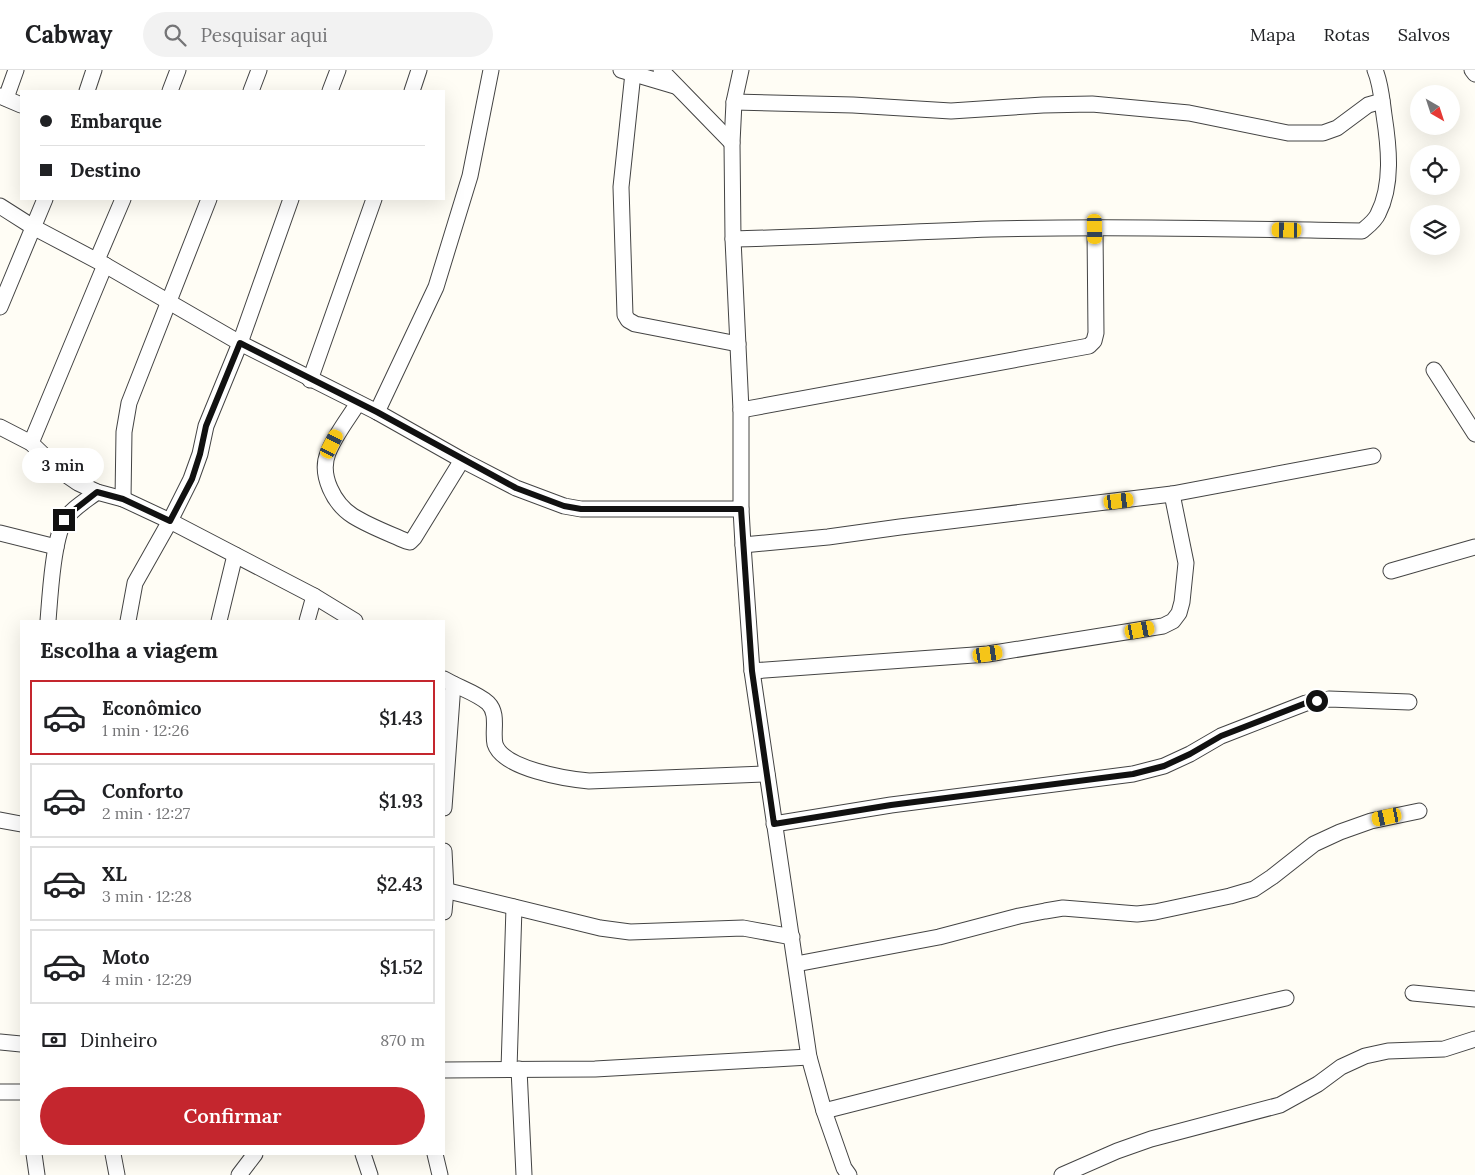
<!DOCTYPE html>
<html lang="pt">
<meta charset="utf-8">
<style>
:root{--surface:#fff;--page:#f2f2f2;--text:#202124;--muted:#757577;--line:#e0e0e0;--accent:#c4262e}
body{margin:0;font-family:Lora,serif;background:var(--page);color:var(--text);height:100vh;display:flex;flex-direction:column;font-size:19px;white-space:nowrap}
*{box-sizing:border-box;margin:0}
p{font-size:16px;color:var(--muted)}
.icon{flex:none;width:28px;height:28px;fill:none;stroke:currentColor;stroke-width:2;stroke-linecap:round;stroke-linejoin:round}
.map{position:relative;flex:1;overflow:hidden}
.side{position:absolute;left:20px;top:550px;width:425px;height:535px;display:flex;flex-direction:column;background:var(--surface);border-radius:0px;box-shadow:0 5px 20px #0002}
.side>*{flex:none}
.banner{position:absolute;left:20px;top:20px;width:425px;height:110px;border-radius:0px;box-shadow:0 5px 20px #0002;display:grid;align-content:center;height:110px;padding:0 20px;background:var(--surface)}
.needle{width:32px;rotate:141deg}
.fabs{position:absolute;left:1410px;top:15px;display:grid;gap:10px}
.fabs a{display:grid;place-items:center;width:50px;height:50px;border-radius:50%;background:var(--surface);box-shadow:0 5px 20px #0002;font-size:25px}
.end{position:absolute;width:22px;height:22px;margin:-11px;border:6px solid #111;background:#fff;box-shadow:0 0 0 2px #fff}
.from{border-radius:50%}
.bubble{position:absolute;height:35px;border-radius:18px;background:var(--surface);box-shadow:0 5px 20px #0002;font-size:16px;font-weight:600;line-height:35px;text-align:center}
.car{position:absolute;width:15px;height:30px;margin:-15px -8px;border-radius:6px;box-shadow:0 0 4px 1px #0007;background:linear-gradient(#f5c518 24%,#345 0 40%,#f5c518 0 76%,#345 0 86%,#f5c518 0)}
.banner b{display:flex;align-items:center;gap:18px;height:48px;font-size:19px}
.banner b+b{border-top:1px solid var(--line)}
.banner i{width:12px;height:12px;background:var(--text)}
ul{padding:0;list-style:none}
li{display:flex;align-items:center;gap:15px;height:75px;margin:0 10px 8px;padding:0 10px;border:2px solid var(--line);border-radius:0px}
li div{flex:1}
li b{display:block;font-size:19px}
li em{font-style:normal;font-weight:600}
li.on{border-color:var(--accent)}
li>.icon{width:45px;height:45px;stroke-width:1.5}
h2{padding:0 20px;font-size:22px;line-height:60px}
.pay{display:flex;align-items:center;gap:12px;height:55px;padding:0 20px;font-size:19px}
.pay p{margin-inline-start:auto}
.primary-button{display:flex;gap:10px;margin-top:auto;padding:10px 20px}
.primary-button a{flex:1;height:58px;border-radius:30px;background:var(--accent);color:#fff;font-size:20px;font-weight:600;line-height:58px;text-align:center}
header{display:flex;align-items:center;gap:30px;box-sizing:border-box;height:70px;padding:0 25px;background:var(--surface);border-bottom:1px solid var(--line)}
header strong{font-size:24px}
nav{display:flex;gap:28px;margin-inline-start:auto;font-size:18px}
.search{width:350px;height:45px;background:var(--page);display:flex;align-items:center;gap:12px;box-sizing:border-box;padding:0 18px;border-radius:28px;color:var(--muted);font-size:19px}
.map>svg:first-child{display:block}
.lines{fill:none;stroke-linecap:round;stroke-linejoin:round}
.minor-casing{stroke:#444;stroke-width:17}
.minor{stroke:#fff;stroke-width:15}
.route{stroke:#111;stroke-width:6}
</style>
<header>
<strong>Cabway</strong>
<div class="search"><svg class="icon" aria-label="search" viewBox="0 0 24 24"><circle cx="10" cy="10" r="6"/><path d="M15 15l6 6"/></svg>Pesquisar aqui</div>
<nav><a>Mapa</a><a>Rotas</a><a>Salvos</a></nav>
</header>
<div class="map">
<svg width="1475" height="1105" viewBox="0 0 1475 1105">
<rect width="100%" height="100%" fill="#fffdf5"/>
<g class="lines">
<g class="minor-casing">
<g id="minor">
<polyline points="621,0 675,16"/>
<polyline points="661,0 732,73"/>
<polyline points="741,0 734,32 732,73 733,169 741,340 741,439 743,475 752,601 809,987 824,1041 844,1098 849,1105"/>
<polyline points="1472,0 1475,4"/>
<polyline points="633,3 621,117 625,245 628,250 635,254 738,274"/>
<polyline points="87,21 94,0"/>
<polyline points="170,21 178,0"/>
<polyline points="251,21 259,0"/>
<polyline points="330,21 338,0"/>
<polyline points="412,21 419,0"/>
<polyline points="0,26 21,35"/>
<polyline points="6,28 16,0"/>
<polyline points="734,32 853,35 951,41 1043,35 1092,34 1189,43 1288,63 1323,63 1337,58 1368,35 1382,31"/>
<polyline points="0,136 33,157 105,195 240,273 377,342 462,390 516,418 564,436 581,439 741,439"/>
<path d="M733 169C819 167 905 162 991 159 1115 156 1239 159 1362 161 1368 156 1375 151 1378 144 1393 115 1389 77 1384 45 1382 31 1381 14 1375 0"/>
<polyline points="97,190 123,129"/>
<polyline points="0,237 45,129"/>
<polyline points="1434,300 1475,364"/>
<polyline points="310,310 374,129"/>
<path d="M358 333C348 349 335 365 328 383 319 405 334 434 353 446 369 456 388 463 406 471L410 472 414 468 462 390"/>
<polyline points="741,340 1089,276 1094,271 1096,263 1095,159"/>
<polyline points="377,342 436,217 470,106 491,0"/>
<polyline points="0,357 31,373 59,400 78,413 97,422 123,429 170,451 314,526 355,551"/>
<polyline points="31,373 105,195"/>
<polyline points="123,429 124,362 129,333 209,129"/>
<polyline points="0,463 56,477"/>
<polyline points="743,475 828,467 900,457 1172,424 1373,386"/>
<polyline points="1391,501 1475,477"/>
<path d="M48 551C50 526 53 472 64 451 71 439 87 430 97 422"/>
<polyline points="128,551 135,513 170,451 191,409 200,384 206,356 240,273 291,129"/>
<polyline points="219,551 235,485"/>
<polyline points="307,551 314,526"/>
<polyline points="752,601 988,584 1163,556 1173,551 1179,543 1182,532 1186,493 1172,424"/>
<path d="M444 609C457 617 477 623 488 633 499 644 492 661 495 674 503 699 567 709 589 711L767 704"/>
<polyline points="444,738 453,614"/>
<polyline points="0,750 21,754"/>
<polyline points="774,754 891,735 1133,704 1164,696 1190,684 1221,666 1306,633 1329,629 1409,632"/>
<polyline points="444,781 446,820 444,842"/>
<polyline points="444,820 600,858 630,862 743,858 792,867"/>
<polyline points="796,894 939,867 1019,846 1045,841 1063,838 1137,844 1155,842 1230,826 1254,819 1272,807 1314,774 1340,762 1371,751 1419,741"/>
<polyline points="1413,923 1475,929"/>
<polyline points="0,972 21,974"/>
<polyline points="509,999 514,837"/>
<polyline points="519,999 524,1105"/>
<polyline points="444,1000 595,999 809,987"/>
<polyline points="0,1022 21,1022"/>
<polyline points="824,1041 1112,968 1286,928"/>
<polyline points="34,1084 37,1105"/>
<polyline points="113,1084 117,1105"/>
<polyline points="363,1084 370,1105"/>
<polyline points="435,1084 440,1105"/>
<polyline points="239,1105 255,1084"/>
<polyline points="1062,1105 1117,1081 1151,1069 1280,1035 1318,1014 1341,997 1365,986 1388,981 1444,979 1475,969"/>
</g>
</g>
<use href="#minor" class="minor"/>
</g>
<g class="lines">
<polyline class="route" points="64,450 69,444 97,422 123,429 170,451 192,409 200,384 206,356 240,273 377,342 516,418 564,436 581,439 741,439 752,601 774,754 891,735 1133,704 1164,696 1190,684 1221,666 1306,633 1317,631"/>
</g>
</svg>
<div class="fabs">
<a><svg class="needle" viewBox="-14 -14 28 28"><path d="M0-13l5 13h-10z" fill="#e53935"/><path d="M0 13l5-13h-10z" fill="#757577"/></svg></a>
<a><svg class="icon" aria-label="locate" viewBox="0 0 24 24"><circle cx="12" cy="12" r="6"/><path d="M12 2v4M12 18v4M2 12h4M18 12h4"/></svg></a>
<a><svg class="icon" aria-label="layers" viewBox="0 0 24 24"><path d="M12 4l9 5-9 5-9-5zM3 14l9 5 9-5"/></svg></a>
</div>
<i class="end from" style="left:1317px;top:631px"></i>
<i class="end" style="left:64px;top:450px"></i>
<div class="bubble" style="left:22px;top:378px;width:82px">3 min</div>
<i class="car" style="left:1095px;top:159px;rotate:179deg"></i>
<i class="car" style="left:1287px;top:160px;rotate:271deg"></i>
<i class="car" style="left:332px;top:374px;rotate:27deg"></i>
<i class="car" style="left:1119px;top:431px;rotate:83deg"></i>
<i class="car" style="left:1140px;top:560px;rotate:79deg"></i>
<i class="car" style="left:988px;top:584px;rotate:81deg"></i>
<i class="car" style="left:1387px;top:747px;rotate:258deg"></i>
<div class="banner">
<b><i class="from"></i>Embarque</b>
<b><i></i>Destino</b>
</div>
<section class="side">
<h2>Escolha a viagem</h2>
<ul>
<li class="on"><svg class="icon" aria-label="car" viewBox="0 0 24 24"><path d="M5 17H2v-5l4-1 3-4h7l3 4 3 1v5h-3M9 17h6M6 11h13"/><circle cx="7" cy="17" r="2"/><circle cx="17" cy="17" r="2"/></svg><div><b>Econômico</b><p>1 min · 12:26</p></div><em>$1.43</em></li>
<li><svg class="icon" aria-label="car" viewBox="0 0 24 24"><path d="M5 17H2v-5l4-1 3-4h7l3 4 3 1v5h-3M9 17h6M6 11h13"/><circle cx="7" cy="17" r="2"/><circle cx="17" cy="17" r="2"/></svg><div><b>Conforto</b><p>2 min · 12:27</p></div><em>$1.93</em></li>
<li><svg class="icon" aria-label="car" viewBox="0 0 24 24"><path d="M5 17H2v-5l4-1 3-4h7l3 4 3 1v5h-3M9 17h6M6 11h13"/><circle cx="7" cy="17" r="2"/><circle cx="17" cy="17" r="2"/></svg><div><b>XL</b><p>3 min · 12:28</p></div><em>$2.43</em></li>
<li><svg class="icon" aria-label="car" viewBox="0 0 24 24"><path d="M5 17H2v-5l4-1 3-4h7l3 4 3 1v5h-3M9 17h6M6 11h13"/><circle cx="7" cy="17" r="2"/><circle cx="17" cy="17" r="2"/></svg><div><b>Moto</b><p>4 min · 12:29</p></div><em>$1.52</em></li>
</ul>
<div class="pay"><svg class="icon" aria-label="cash" viewBox="0 0 24 24"><path d="M3 7h18v10H3z"/><circle cx="12" cy="12" r="2"/></svg>Dinheiro<p>870 m</p></div>
<div class="primary-button"><a>Confirmar</a></div>
</section>
</div>
